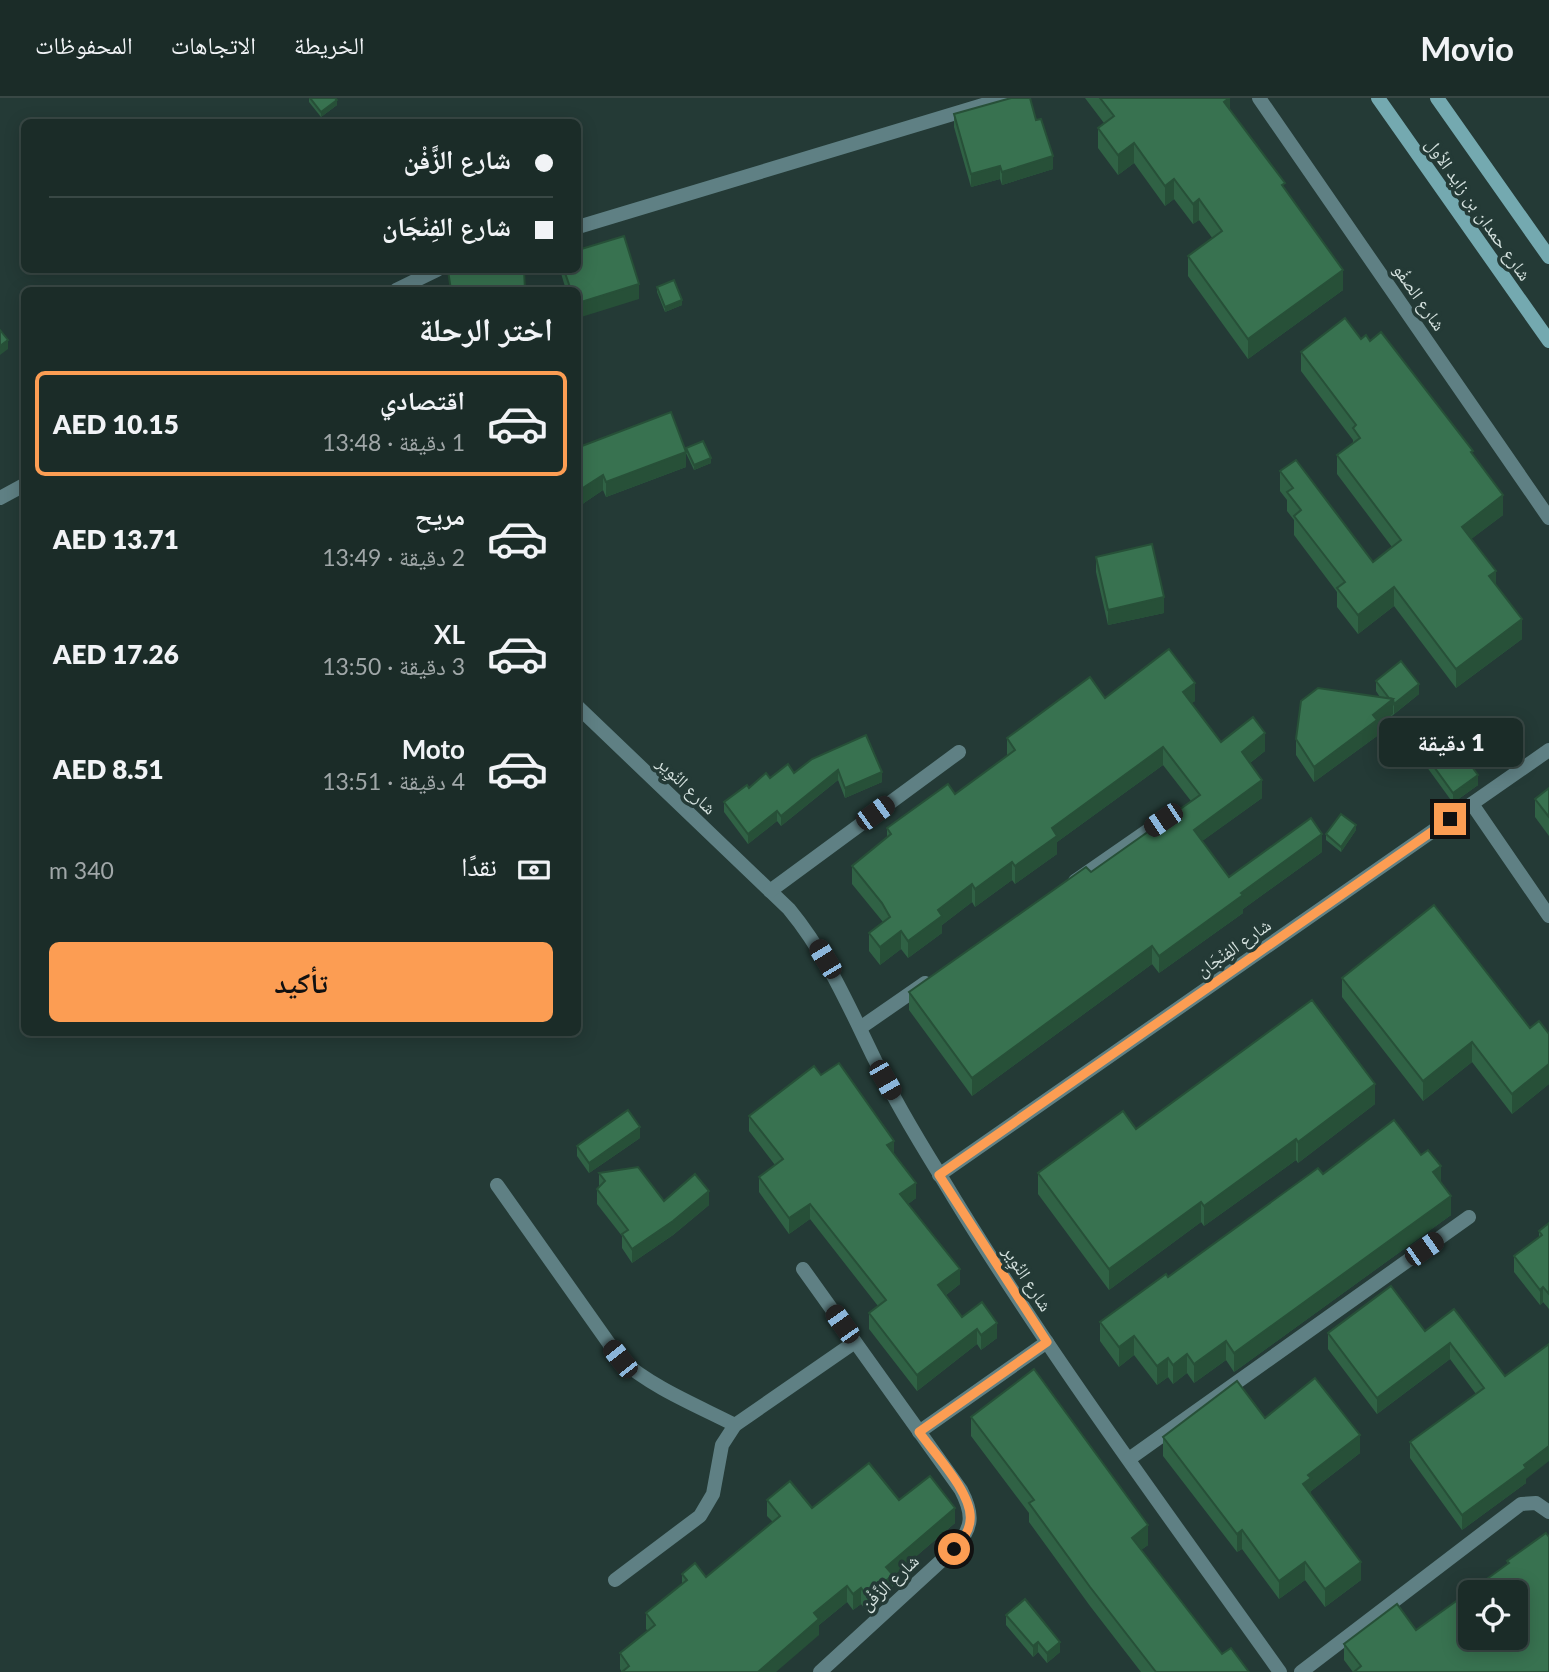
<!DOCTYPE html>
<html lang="ar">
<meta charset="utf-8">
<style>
:root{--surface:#1b2c28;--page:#243430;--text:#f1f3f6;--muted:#a0a7a8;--line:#394845;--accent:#fc9d53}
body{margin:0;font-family:Lato,"Noto Naskh Arabic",sans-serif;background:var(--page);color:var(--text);direction:rtl;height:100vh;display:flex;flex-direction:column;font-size:26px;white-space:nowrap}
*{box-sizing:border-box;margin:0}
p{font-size:23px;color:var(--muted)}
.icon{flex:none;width:38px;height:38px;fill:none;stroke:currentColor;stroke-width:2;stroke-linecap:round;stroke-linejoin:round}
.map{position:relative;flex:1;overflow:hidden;direction:ltr}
.sheet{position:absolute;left:21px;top:189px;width:560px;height:749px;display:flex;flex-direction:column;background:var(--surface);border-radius:10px;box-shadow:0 4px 18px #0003,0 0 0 2px var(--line);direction:rtl}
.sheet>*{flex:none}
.top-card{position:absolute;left:21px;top:21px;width:560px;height:154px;border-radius:10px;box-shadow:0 4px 18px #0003,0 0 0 2px var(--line);direction:rtl;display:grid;align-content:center;height:154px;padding:0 28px;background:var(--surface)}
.tools{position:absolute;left:1458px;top:1482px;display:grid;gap:14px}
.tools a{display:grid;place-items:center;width:70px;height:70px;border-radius:10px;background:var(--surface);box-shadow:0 4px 18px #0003,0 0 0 2px var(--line);font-size:35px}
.end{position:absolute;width:32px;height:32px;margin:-16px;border:9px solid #fc9d53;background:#111;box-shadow:0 0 0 4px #111}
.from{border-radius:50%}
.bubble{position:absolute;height:49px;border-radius:10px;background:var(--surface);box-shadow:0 4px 18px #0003,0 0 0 2px var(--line);font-size:23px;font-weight:800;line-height:49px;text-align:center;direction:rtl}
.car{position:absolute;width:21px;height:42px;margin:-21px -10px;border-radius:9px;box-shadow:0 0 5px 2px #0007;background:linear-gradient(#222 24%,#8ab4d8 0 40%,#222 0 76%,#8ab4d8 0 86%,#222 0)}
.top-card b{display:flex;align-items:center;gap:24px;height:66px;font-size:26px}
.top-card b+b{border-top:2px solid var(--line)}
.top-card i{width:18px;height:18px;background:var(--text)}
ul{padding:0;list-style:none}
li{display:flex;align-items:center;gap:21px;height:105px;margin:0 14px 10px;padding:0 14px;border:4px solid transparent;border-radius:10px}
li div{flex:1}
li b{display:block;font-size:26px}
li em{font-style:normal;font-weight:800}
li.on{border-color:var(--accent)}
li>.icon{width:63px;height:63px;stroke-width:1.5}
h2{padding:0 28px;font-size:32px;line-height:84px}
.pay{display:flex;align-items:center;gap:18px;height:77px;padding:0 28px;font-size:26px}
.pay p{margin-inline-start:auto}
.cta{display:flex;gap:14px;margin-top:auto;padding:14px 28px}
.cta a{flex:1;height:80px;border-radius:10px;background:var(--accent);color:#111;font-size:28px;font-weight:800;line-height:80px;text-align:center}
header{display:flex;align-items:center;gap:42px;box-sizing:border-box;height:98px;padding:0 35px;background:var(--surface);border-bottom:2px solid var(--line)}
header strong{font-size:33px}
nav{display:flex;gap:38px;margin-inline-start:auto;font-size:24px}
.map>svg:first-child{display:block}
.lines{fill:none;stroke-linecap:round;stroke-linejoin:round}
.minor{stroke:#5f8084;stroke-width:14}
.secondary{stroke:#74a9b0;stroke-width:14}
.wall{fill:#306245}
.shaded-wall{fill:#275038}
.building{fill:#387250;stroke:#275038;stroke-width:2;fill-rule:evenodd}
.route{stroke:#fc9d53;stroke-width:9}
.labels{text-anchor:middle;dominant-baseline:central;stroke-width:7;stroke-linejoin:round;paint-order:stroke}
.street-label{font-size:18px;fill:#d5e2df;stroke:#243a36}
</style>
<header>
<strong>Movio</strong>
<nav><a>الخريطة</a><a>الاتجاهات</a><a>المحفوظات</a></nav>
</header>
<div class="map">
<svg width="1549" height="1574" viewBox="0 0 1549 1574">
<rect width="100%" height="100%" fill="#243a36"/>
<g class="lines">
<g class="minor">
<polyline points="1259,0 1549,420"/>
<polyline points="578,129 1006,0"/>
<polyline points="396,192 437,172"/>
<polyline points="0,400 24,387"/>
<path d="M578 609 789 811C827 857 849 909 875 962 894 1002 917 1040 940 1077 1043 1249 1164 1411 1280 1574"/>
<polyline points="1472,706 1549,818"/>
<polyline points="1075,783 1163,722"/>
<polyline points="770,793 959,654"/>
<polyline points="860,930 925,885"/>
<polyline points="939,1077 1549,652"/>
<path d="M497 1087 620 1261C653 1290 696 1307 735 1327"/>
<path d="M803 1171 961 1392C974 1417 973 1430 954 1451L820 1574"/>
<polyline points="919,1334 1047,1244"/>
<polyline points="1129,1361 1469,1119"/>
<polyline points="615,1482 700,1418 713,1396 722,1347 735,1327 855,1244"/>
<polyline points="1301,1574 1521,1406 1536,1405 1549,1414"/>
</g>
<g class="secondary">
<polyline points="1378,0 1549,243"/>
<polyline points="1437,0 1549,159"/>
</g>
</g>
<g class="wall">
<polygon points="309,0 335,0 337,7 321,19 309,4"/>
<polygon points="1085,0 1230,0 1230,12 1285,91 1343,192 1248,261 1188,178 1188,158 1213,141 1199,122 1193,126 1174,101 1165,108 1134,65 1118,77 1098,50 1098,30 1104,25"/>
<polygon points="954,16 1036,22 1053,71 1002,87 1000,81 971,89 954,29"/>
<polygon points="560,172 578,172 639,201 578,192 566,192"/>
<polygon points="657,189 682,207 665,214 657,194"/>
<polygon points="1361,241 1370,243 1473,358 1503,417 1471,441 1496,487 1522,541 1456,590 1394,508 1358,536 1337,509 1337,494 1294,437 1294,422 1287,413 1287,402 1280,393 1280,373 1373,464 1392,449 1337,376 1337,357 1353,345 1353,342 1301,273 1301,254"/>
<polygon points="578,347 582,348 686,369 606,399 603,392 578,409"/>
<polygon points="686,350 711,365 694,372 686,355"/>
<polygon points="1096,459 1164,515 1108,527 1096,474"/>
<polygon points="1376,583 1419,596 1377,630 1377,638 1314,684 1296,657 1296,641 1380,599 1376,593"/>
<polygon points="1105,600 1195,603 1191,605 1221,644 1265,653 1250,665 1262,700 1202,743 1229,779 1322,754 1243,811 1243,815 1159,875 1152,866 972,998 909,912 909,894 1091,774 1191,703 1163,667 1057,744 1057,756 1015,786 1012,782 975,809 972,804 942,827 942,835 908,860 901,851 880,867 869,853 869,835 883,824 852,786 852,768 887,739 887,730 955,696 1007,658 1007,640"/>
<polygon points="1416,644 1478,687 1453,705 1416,654"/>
<polygon points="812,661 882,684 845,700 838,682 781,728 777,723 748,746 724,714 724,704 749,690 770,680 794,675"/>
<polygon points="1549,690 1549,738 1535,719 1535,701"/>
<polygon points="1356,732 1341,754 1326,742 1326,736"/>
<polygon points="1342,880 1530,930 1549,936 1549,986 1512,1016 1472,964 1423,1003 1342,899"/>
<polygon points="821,977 894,1056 916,1100 908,1106 960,1186 946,1197 962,1219 997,1240 981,1252 977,1246 917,1293 869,1231 869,1215 878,1208 810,1121 789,1136 759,1094 759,1079 775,1067 749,1033 749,1018"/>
<polygon points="1375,1006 1298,1065 1296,1062 1204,1128 1201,1124 1109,1192 1038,1096 1038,1075 1136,1031"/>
<polygon points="640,1040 589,1075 577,1058 577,1048"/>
<polygon points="599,1075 664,1103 709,1107 673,1137 632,1165 622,1150 622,1138 597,1106 597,1091 599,1089"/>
<polygon points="1323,1076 1441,1085 1451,1117 1234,1274 1226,1262 1194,1285 1187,1275 1173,1286 1168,1279 1157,1287 1134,1257 1119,1269 1100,1243 1100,1224"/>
<polygon points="1549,1125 1549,1211 1543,1204 1540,1207 1514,1174 1514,1158 1539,1139 1539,1133"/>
<polygon points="1454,1211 1505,1278 1526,1381 1526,1385 1462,1432 1410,1360 1410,1344 1476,1296 1450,1261 1377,1316 1328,1251 1328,1235 1425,1233"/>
<polygon points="971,1319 1148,1447 1141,1452 1222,1556 1249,1574 1141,1574 1090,1508 1029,1424 1029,1415 971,1338"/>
<polygon points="1265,1320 1360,1355 1311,1393 1311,1396 1361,1482 1325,1509 1305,1482 1279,1501 1242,1451 1237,1454 1163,1358 1163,1339"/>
<polygon points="767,1402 812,1410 899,1402 955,1425 893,1478 893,1493 867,1514 861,1506 853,1512 847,1504 819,1527 819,1537 622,1574 620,1571 620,1555 648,1533 646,1531 646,1515 682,1487 682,1476 706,1479 773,1424 767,1418"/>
<polygon points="1546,1435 1549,1574 1353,1574 1344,1562 1344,1546 1416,1532 1507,1467 1507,1463"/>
<polygon points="1006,1517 1060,1554 1047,1565 1038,1554 1033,1559 1006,1527"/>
</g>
<g class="shaded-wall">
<polygon points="1229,0 1230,0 1230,19 1224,4"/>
<polygon points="337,2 337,7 321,19 321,14"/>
<polygon points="1134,45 1134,65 1118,77 1118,57"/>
<polygon points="1053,58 1053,71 1002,87 1002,74"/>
<polygon points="1000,68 1000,81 971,89 971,76"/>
<polygon points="1174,81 1174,101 1165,108 1165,88"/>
<polygon points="1199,101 1199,122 1193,126 1193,106"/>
<polygon points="1343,172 1343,192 1248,261 1248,241"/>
<polygon points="639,186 639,201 578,220 578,205"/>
<polygon points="682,202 682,207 665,214 665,209"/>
<polygon points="8,242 8,251 0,257 0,248"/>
<polygon points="686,354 686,369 606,399 606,384"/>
<polygon points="711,360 711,365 694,372 694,367"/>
<polygon points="603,377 603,392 578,409 578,393"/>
<polygon points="1503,397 1503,417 1462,448 1462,429"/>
<polygon points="1496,473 1496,492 1489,478"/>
<polygon points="1394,489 1394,508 1358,536 1358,517"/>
<polygon points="1164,499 1164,515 1108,527 1108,512"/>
<polygon points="1522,521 1522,541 1456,590 1456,571"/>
<polygon points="1195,585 1195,603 1183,612 1183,594"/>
<polygon points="1419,586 1419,596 1394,616 1394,606"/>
<polygon points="1393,601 1393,616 1377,630 1377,638 1314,684 1314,669 1373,617"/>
<polygon points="1265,635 1265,653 1242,671 1242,654"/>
<polygon points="1163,649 1163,667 1057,744 1057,756 1015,786 1015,768 1052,730"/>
<polygon points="838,672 838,682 781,728 781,718"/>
<polygon points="882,674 882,684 845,700 845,690"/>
<polygon points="1478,677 1478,687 1453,705 1453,695"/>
<polygon points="1262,682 1262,700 1194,749 1194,732"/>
<polygon points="777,713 777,723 748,746 748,736"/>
<polygon points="1356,727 1356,732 1341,754 1341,749"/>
<polygon points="1322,736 1322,754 1243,811 1243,815 1159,875 1159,858 1241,795"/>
<polygon points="1012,764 1012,782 975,809 975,791"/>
<polygon points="972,786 972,804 942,827 942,835 908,860 908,843 938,812"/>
<polygon points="901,833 901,851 880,867 880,849"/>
<polygon points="1152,848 1152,866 972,998 972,980"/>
<polygon points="1472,944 1472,964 1423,1003 1423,983"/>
<polygon points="1549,966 1549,986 1512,1016 1512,996"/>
<polygon points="1375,986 1375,1006 1298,1065 1298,1044"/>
<polygon points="640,1029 640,1040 589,1075 589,1065"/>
<polygon points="1296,1041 1296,1062 1204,1128 1204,1108"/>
<polygon points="894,1043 894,1058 887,1047"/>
<polygon points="1441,1068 1441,1087 1433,1074"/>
<polygon points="916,1085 916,1100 900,1112 900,1096"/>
<polygon points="709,1093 709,1107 673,1137 632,1165 632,1151"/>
<polygon points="1451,1098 1451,1117 1234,1274 1234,1255"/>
<polygon points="1201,1104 1201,1124 1109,1192 1109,1171"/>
<polygon points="810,1106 810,1121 789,1136 789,1120"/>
<polygon points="960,1171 960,1186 938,1203 938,1187"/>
<polygon points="1543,1189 1543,1204 1540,1207 1540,1192"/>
<polygon points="997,1225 997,1240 981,1252 981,1237"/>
<polygon points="977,1231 977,1246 917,1293 917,1277"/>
<polygon points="1134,1238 1134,1257 1119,1269 1119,1249"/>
<polygon points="1226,1243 1226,1262 1194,1285 1194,1266"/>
<polygon points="1450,1245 1450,1261 1377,1316 1377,1300"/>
<polygon points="1187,1256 1187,1275 1173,1286 1173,1267"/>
<polygon points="1168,1260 1168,1279 1157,1287 1157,1268"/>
<polygon points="1360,1337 1360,1355 1311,1393 1311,1398 1303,1386 1308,1377"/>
<polygon points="1549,1348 1549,1363 1526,1381 1526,1385 1462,1432 1462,1417"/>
<polygon points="955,1410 955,1425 893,1478 893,1493 867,1514 867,1498 886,1469"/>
<polygon points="1148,1427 1148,1447 1132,1459 1132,1440"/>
<polygon points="1242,1432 1242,1451 1237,1454 1237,1436"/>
<polygon points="1305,1464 1305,1482 1279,1501 1279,1483"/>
<polygon points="1361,1464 1361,1482 1325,1509 1325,1491"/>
<polygon points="847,1488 847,1504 819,1527 819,1537 776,1574 758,1574 814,1515"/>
<polygon points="861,1490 861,1506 853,1512 853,1496"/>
<polygon points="1038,1544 1038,1554 1033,1559 1033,1548"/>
<polygon points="1060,1544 1060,1554 1047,1565 1047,1555"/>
</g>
<g class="building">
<polygon points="310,0 335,0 337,2 321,14"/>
<polygon points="1011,0 1030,0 1036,22 1041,21 1053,58 1002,74 1000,68 971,76 954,16"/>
<polygon points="1100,0 1229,0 1224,4 1285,85 1282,87 1343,172 1248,241 1188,158 1222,133 1199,101 1193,106 1174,81 1165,88 1134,45 1118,57 1098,30 1114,18"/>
<polygon points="624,138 639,186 578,205 578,192 571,192 564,172 578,172 578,152"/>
<polygon points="457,172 524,172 525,192 451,192 448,173"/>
<polygon points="674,182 682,202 665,209 657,189"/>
<polygon points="1345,220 1361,241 1366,237 1370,243 1381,234 1473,353 1471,354 1503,397 1462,429 1496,473 1489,478 1522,521 1456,571 1394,489 1358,517 1337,490 1345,484 1294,418 1301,412 1287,394 1293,390 1280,373 1296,362 1373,464 1401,442 1337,357 1360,340 1353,330 1356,327 1301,254"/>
<polygon points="0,232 8,242 0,248"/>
<polygon points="671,314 686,354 606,384 603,377 578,393 578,347 580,345 582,348"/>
<polygon points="703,343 711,360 694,367 686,350"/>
<polygon points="1152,446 1164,499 1108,512 1096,459"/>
<polygon points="1169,551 1195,585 1183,594 1221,644 1253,619 1265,635 1242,654 1262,682 1194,732 1229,779 1311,720 1322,736 1241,795 1243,797 1159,858 1152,848 972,980 909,894 1086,769 1091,774 1200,697 1163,649 1052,730 1057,738 1015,768 1012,764 975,791 972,786 938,812 942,818 908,843 901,833 880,849 869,835 890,819 882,805 852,768 891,736 887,730 948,686 955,696 1015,652 1007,640 1090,579 1105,600"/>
<polygon points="1401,563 1419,586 1394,606 1393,601 1389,600 1376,583"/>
<polygon points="1318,590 1393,601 1373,617 1377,622 1314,669 1296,641 1301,603"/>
<polygon points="1440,626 1478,677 1453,695 1416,644"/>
<polygon points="866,637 882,674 845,690 838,672 781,718 777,713 748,736 724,704 747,687 749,690 766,675 770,680 788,666 794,675 812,661"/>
<polygon points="1549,690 1549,719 1535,701"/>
<polygon points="1341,716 1356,727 1341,749 1326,736"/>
<polygon points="1434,807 1530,930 1539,923 1549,936 1549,966 1512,996 1472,944 1423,983 1342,880"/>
<polygon points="1312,902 1375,986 1298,1044 1296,1041 1204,1108 1201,1104 1109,1171 1038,1075 1123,1013 1136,1031"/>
<polygon points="839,965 894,1043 887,1047 916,1085 900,1096 960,1171 938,1187 962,1219 982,1204 997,1225 981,1237 977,1231 917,1277 869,1215 886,1202 810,1106 789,1120 759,1079 783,1061 749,1018 814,968 821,977"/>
<polygon points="628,1012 640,1029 589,1065 577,1048"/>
<polygon points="1394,1022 1421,1057 1428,1052 1441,1068 1433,1074 1451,1098 1234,1255 1226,1243 1194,1266 1187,1256 1173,1267 1168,1260 1157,1268 1134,1238 1119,1249 1100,1224 1166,1176 1168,1179 1318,1070 1323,1076"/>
<polygon points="638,1069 664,1103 695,1076 709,1093 673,1123 632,1151 622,1136 628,1132 597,1091 605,1083 599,1075"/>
<polygon points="1549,1125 1549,1196 1543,1189 1540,1192 1514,1158 1542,1137 1539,1133"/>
<polygon points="1391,1188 1425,1233 1454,1211 1505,1278 1549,1246 1549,1348 1524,1367 1526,1370 1462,1417 1410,1344 1484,1290 1450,1245 1377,1300 1328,1235"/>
<polygon points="1034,1271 1148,1427 1132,1440 1222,1556 1231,1550 1249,1574 1156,1574 1090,1489 1029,1405 1034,1402 971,1319"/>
<polygon points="1315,1280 1360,1337 1308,1377 1311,1380 1303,1386 1361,1464 1325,1491 1305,1464 1279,1483 1242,1432 1237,1436 1163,1339 1237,1283 1265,1320"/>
<polygon points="869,1365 899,1402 930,1378 955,1410 886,1469 893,1477 867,1498 861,1490 853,1496 847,1488 814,1515 819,1521 758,1574 622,1574 629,1568 620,1555 655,1527 646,1515 687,1482 682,1476 695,1465 706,1479 780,1418 767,1402 790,1383 812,1410"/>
<path d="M1546 1435 1549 1439V1574H1354L1361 1568 1344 1546 1397 1506 1416 1532 1509 1465 1507 1463ZM1470 1494H1516V1540H1470Z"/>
<polygon points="1025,1501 1060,1544 1047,1555 1038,1544 1033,1548 1006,1517"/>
</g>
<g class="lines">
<path class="route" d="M954 1451C961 1443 969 1435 970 1423 974 1397 934 1355 919 1334L1047 1244 939 1077 1450 721"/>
</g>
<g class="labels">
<g class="street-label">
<text transform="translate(1479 111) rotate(55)">شارع حمدان بن زايد الأول</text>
<text transform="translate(1420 199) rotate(55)">شارع الصفُو</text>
<text transform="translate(687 687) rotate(44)">شارع النُوِير</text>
<text transform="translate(1233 849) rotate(-35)">شارع الفِنْجَان</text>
<text transform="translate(1028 1180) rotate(57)">شارع النُوِير</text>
<text transform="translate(889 1484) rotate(-43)">شارع الزَّفْن</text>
</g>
</g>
</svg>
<div class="tools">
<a><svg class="icon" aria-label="locate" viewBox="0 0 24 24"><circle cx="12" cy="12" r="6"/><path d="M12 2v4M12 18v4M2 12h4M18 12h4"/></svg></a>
</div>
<i class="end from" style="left:954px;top:1451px"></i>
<i class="end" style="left:1450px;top:721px"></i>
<div class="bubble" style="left:1379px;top:620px;width:144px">1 دقيقة</div>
<i class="car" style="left:875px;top:715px;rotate:54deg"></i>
<i class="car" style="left:1163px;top:722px;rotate:236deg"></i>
<i class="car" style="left:825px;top:861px;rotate:329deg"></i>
<i class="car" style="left:885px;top:982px;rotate:150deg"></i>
<i class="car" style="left:1424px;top:1151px;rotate:55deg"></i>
<i class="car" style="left:842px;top:1226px;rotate:325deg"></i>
<i class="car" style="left:620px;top:1261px;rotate:322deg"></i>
<div class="top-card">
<b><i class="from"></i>شارع الزَّفْن</b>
<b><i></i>شارع الفِنْجَان</b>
</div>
<section class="sheet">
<h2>اختر الرحلة</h2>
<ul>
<li class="on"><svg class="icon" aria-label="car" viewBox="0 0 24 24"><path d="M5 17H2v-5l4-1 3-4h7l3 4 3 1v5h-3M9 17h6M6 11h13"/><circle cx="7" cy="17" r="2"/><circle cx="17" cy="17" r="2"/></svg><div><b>اقتصادي</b><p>1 دقيقة · 13:48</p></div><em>AED 10.15</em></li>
<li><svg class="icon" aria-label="car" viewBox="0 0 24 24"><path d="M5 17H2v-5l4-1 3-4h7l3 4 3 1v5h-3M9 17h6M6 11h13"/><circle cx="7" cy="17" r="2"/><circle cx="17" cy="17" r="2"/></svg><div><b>مريح</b><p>2 دقيقة · 13:49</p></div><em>AED 13.71</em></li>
<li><svg class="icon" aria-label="car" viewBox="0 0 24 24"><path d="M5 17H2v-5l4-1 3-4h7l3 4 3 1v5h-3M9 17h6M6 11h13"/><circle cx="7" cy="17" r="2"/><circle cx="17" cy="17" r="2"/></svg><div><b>XL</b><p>3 دقيقة · 13:50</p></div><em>AED 17.26</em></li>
<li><svg class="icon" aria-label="car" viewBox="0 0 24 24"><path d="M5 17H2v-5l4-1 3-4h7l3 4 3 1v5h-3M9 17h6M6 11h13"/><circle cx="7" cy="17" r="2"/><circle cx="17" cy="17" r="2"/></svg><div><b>Moto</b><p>4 دقيقة · 13:51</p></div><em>AED 8.51</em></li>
</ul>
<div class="pay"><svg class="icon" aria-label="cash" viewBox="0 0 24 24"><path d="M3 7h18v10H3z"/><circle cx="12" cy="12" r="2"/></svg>نقدًا<p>340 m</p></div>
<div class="cta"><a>تأكيد</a></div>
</section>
</div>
